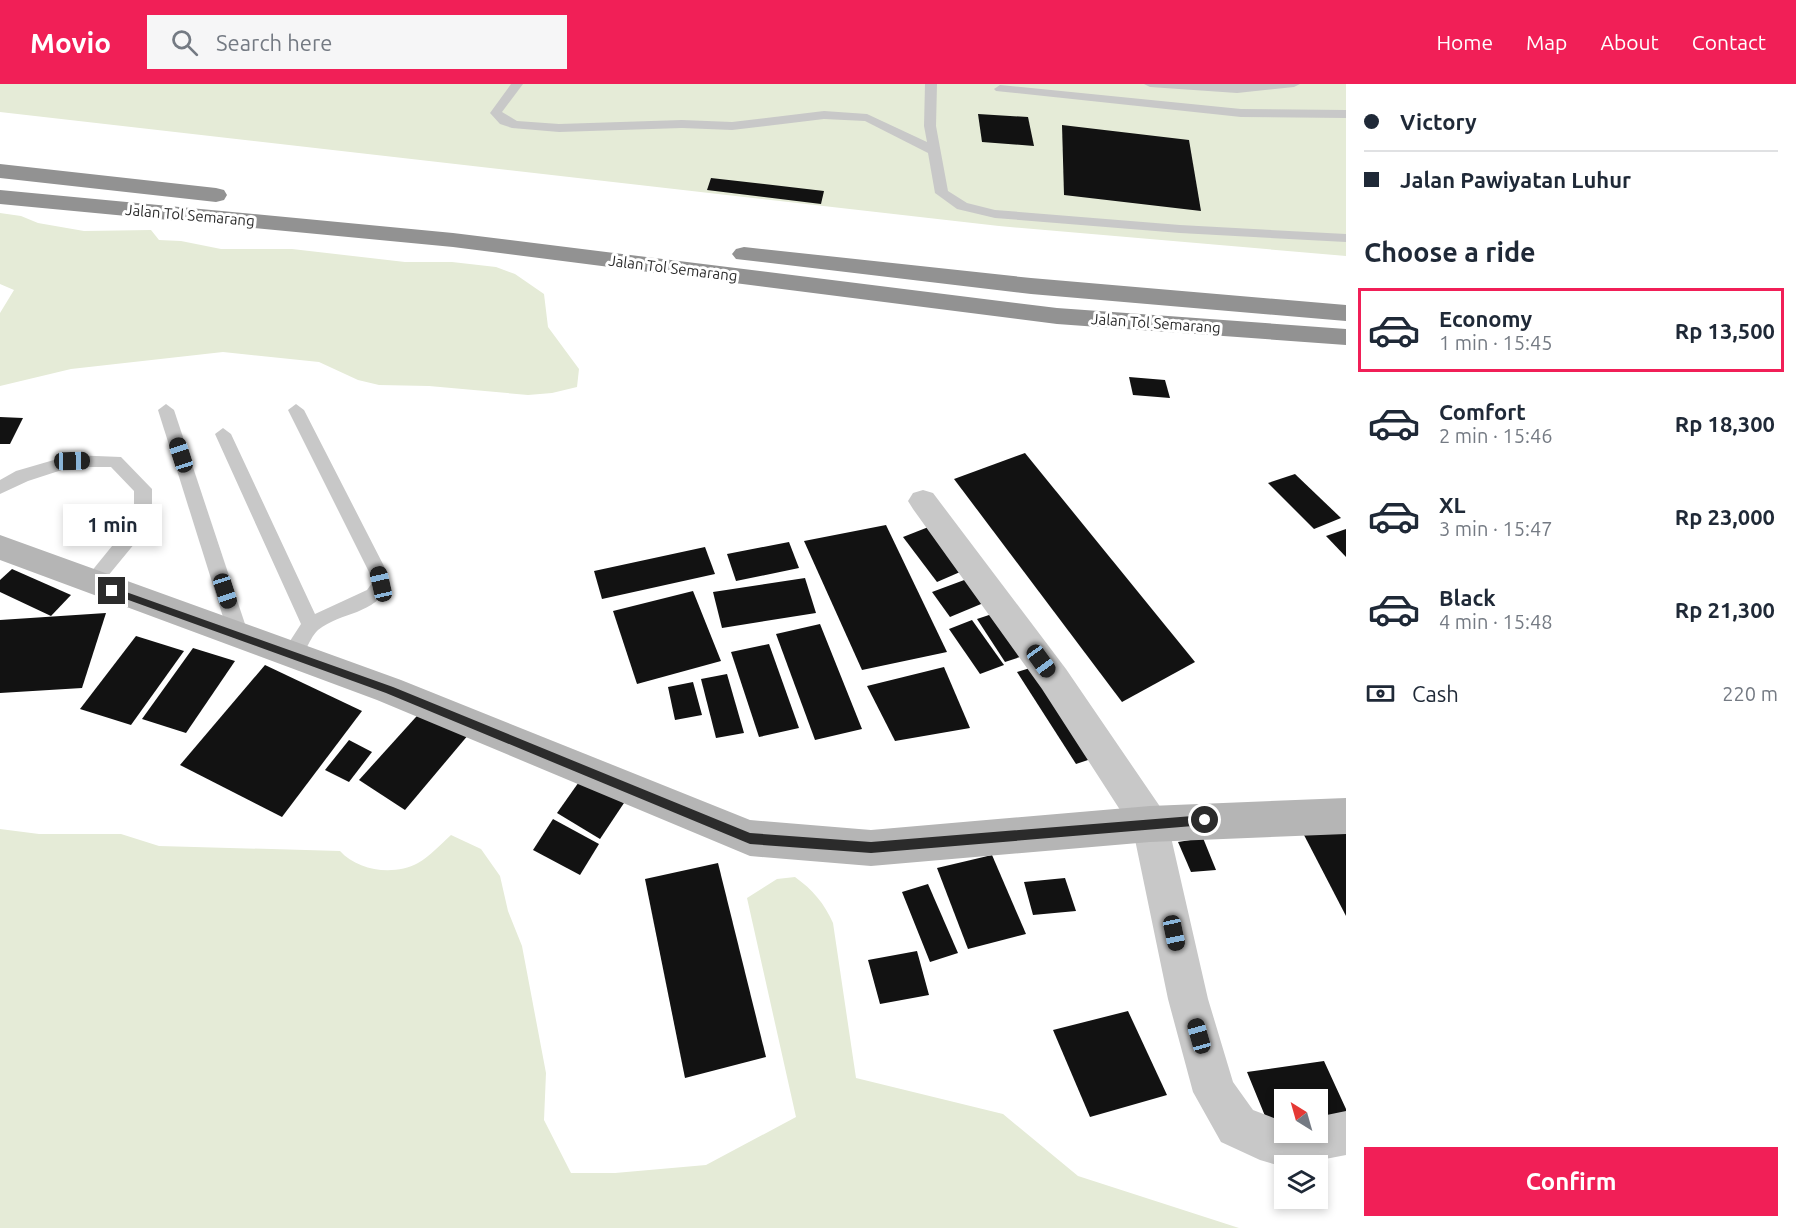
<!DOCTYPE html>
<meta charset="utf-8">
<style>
:root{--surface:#fff;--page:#f6f6f7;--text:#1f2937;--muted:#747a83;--line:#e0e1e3;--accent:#f11f57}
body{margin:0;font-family:Ubuntu,sans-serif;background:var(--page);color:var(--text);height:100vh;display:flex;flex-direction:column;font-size:22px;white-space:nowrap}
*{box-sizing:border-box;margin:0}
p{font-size:20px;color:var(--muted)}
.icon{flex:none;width:33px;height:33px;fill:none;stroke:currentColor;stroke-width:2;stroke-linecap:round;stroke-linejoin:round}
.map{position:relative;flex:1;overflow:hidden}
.drawer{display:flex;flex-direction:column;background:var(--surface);width:450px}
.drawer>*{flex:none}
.guide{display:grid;align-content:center;height:132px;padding:0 18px;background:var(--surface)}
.needle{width:39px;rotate:323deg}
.buttons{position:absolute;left:1274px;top:1005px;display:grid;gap:12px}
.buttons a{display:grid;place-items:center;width:54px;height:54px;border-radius:0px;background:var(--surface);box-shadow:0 3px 9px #0003;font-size:30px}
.end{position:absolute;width:27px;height:27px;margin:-14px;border:8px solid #2b2b2b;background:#fff;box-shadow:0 0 0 3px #fff}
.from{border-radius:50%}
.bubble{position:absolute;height:42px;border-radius:0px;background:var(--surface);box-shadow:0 3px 9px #0003;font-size:20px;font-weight:700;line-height:42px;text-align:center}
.car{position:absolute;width:18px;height:36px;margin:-18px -9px;border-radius:8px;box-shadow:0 0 4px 2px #0007;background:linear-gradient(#222 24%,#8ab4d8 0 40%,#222 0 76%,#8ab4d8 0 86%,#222 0)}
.guide b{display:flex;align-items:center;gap:21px;height:57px;font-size:22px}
.guide b+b{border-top:2px solid var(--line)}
.guide i{width:15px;height:15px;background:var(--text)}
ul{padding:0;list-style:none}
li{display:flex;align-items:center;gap:18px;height:84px;margin:0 12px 9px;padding:0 6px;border:3px solid transparent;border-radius:0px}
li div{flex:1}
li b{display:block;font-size:22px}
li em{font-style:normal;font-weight:700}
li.selected{border-color:var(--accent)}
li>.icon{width:54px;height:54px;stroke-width:1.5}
h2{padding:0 18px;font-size:27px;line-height:72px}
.pay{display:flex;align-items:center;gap:15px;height:66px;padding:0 18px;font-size:22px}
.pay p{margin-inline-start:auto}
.action{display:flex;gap:12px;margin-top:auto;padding:12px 18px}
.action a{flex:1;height:69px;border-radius:0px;background:var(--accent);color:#fff;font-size:24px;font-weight:700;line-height:69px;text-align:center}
header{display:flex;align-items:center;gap:36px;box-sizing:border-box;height:84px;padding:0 30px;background:var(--accent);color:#fff}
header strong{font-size:28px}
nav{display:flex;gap:33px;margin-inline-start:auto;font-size:21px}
.search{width:420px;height:54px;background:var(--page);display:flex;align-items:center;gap:15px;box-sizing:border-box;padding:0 21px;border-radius:0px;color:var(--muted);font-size:22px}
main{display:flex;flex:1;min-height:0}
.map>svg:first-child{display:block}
.green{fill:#e5ebd7}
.building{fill:#121212}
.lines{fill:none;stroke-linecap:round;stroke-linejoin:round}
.service{fill:#c8c8c8;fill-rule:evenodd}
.minor{fill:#c8c8c8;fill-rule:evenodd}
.secondary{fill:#b5b5b5;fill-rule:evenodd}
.motorway{fill:#929292;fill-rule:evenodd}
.route{fill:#2b2b2b}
.labels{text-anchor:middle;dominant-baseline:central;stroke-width:6;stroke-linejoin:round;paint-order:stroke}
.far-street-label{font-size:15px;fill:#2b2b2b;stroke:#fff}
</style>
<header>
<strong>Movio</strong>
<div class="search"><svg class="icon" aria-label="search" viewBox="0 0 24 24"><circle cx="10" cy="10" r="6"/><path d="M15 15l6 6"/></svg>Search here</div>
<nav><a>Home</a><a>Map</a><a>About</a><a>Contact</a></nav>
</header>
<main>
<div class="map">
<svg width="1346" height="1144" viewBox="0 0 1346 1144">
<rect width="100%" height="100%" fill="#fff"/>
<g class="green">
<polygon points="0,0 1346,0 1346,172 999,142 0,28"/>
<polygon points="0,129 21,132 38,139 84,147 151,146 159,156 181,157 221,165 292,165 405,178 452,178 496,183 515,190 544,210 548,243 579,285 577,303 552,309 528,311 429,302 379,301 358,296 319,278 223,268 71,285 0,302 0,229 14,206 0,200"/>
<path d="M0 745 39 750H121L159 762 340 767C358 787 394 792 418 779 430 772 441 760 451 751L481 765 500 792 508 827 522 862 546 989 544 1036 571 1089H615L706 1081 796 1033 747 814 777 795 795 793C813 806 824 819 833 839L856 994 1003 1030 1078 1092 1239 1144H0Z"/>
</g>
<g class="building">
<polygon points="978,30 1028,33 1034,62 982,58"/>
<polygon points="1062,41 1189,56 1201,127 1064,111"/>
<polygon points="711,94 824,107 821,120 707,106"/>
<polygon points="1129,293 1165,296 1170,314 1133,311"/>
<polygon points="0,333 23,334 10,360 0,360"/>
<polygon points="1025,369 1195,578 1122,618 954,395"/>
<polygon points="1295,390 1341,434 1314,445 1268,399"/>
<polygon points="886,441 947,568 862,586 804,457"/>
<polygon points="931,442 967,485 937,498 903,453"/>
<polygon points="1346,445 1346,473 1326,452"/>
<polygon points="789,458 799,484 736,497 727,470"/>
<polygon points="705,463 715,490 602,515 594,487"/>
<polygon points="12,485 71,511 51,532 0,508 0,496"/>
<polygon points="975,492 993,515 950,533 932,508"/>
<polygon points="805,494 816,529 722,544 713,508"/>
<polygon points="693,507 721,577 637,600 613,527"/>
<polygon points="1001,527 1032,569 1005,578 977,535"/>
<polygon points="106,529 82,604 0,609 0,536"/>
<polygon points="972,536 1004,581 980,590 949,545"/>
<polygon points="820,540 862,645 815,656 776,550"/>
<polygon points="136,552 184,567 131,641 80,625"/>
<polygon points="769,560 799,644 759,653 731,568"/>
<polygon points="193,564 235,577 186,649 142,635"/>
<polygon points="265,581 362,627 282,733 180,681"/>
<polygon points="1040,581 1100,672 1076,680 1017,588"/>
<polygon points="944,583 970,644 895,657 867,602"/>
<polygon points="727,590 744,649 716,654 701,595"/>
<polygon points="693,598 702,631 675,636 668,603"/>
<polygon points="425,623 469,650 405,726 359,696"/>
<polygon points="349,656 372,668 349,698 325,686"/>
<polygon points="581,695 624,719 600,755 557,729"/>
<polygon points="553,735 599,760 580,791 533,766"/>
<polygon points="1346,746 1346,832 1304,751"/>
<polygon points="1203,754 1216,786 1191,788 1178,758"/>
<polygon points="992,771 1026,850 968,865 937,784"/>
<polygon points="718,779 766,973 685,994 645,795"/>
<polygon points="1065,794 1076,827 1033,831 1024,798"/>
<polygon points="928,800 958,869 930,878 902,808"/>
<polygon points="917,867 929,911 880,920 868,876"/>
<polygon points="1128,927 1167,1011 1090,1033 1053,946"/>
<polygon points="1324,977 1346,1025 1346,1039 1317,1043 1317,1016 1284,1016 1284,1047 1272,1049 1247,988"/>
</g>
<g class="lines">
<g class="service">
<polygon points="511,0 523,0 502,28 517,37 559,40 682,36 732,38 824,27 867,30 927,58 924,42 925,0 937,0 936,42 948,107 967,119 995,126 1180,141 1346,150 1346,158 1180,149 995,134 957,125 935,109 928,69 865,37 824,35 732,46 682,44 559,48 512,44 500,40 490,29"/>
<polygon points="1144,0 1300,0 1294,3 1237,9 1150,3"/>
<polygon points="1000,1 1241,25 1346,26 1346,34 1241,33 996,7 994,5"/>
<polygon points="166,320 174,326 249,552 246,558 239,560 232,558 229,552 158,326"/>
<path d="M296 320 304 326 387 488 390 500C374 532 342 527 318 546 306 557 304 584 284 577L281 571 301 540 215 350 223 344 231 350 315 530 367 506 372 499 369 488 288 326Z"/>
<polygon points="71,371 121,373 152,405 152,437 149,442 98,504 91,507 84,504 82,499 134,435 134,407 111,383 71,383 28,397 0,410 0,396 16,387"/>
</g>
<polygon class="minor" points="923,406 933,409 1066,585 1163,727 1168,740 1208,915 1233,998 1253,1026 1284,1038 1284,1048 1317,1048 1317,1033 1346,1027 1346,1071 1284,1083 1260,1076 1221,1058 1193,1008 1168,915 1133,746 1042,605 913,425 908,417 913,409"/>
<polygon class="secondary" points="0,451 401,596 750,736 871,746 1150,722 1346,714 1346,750 1150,758 871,782 750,772 377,616 0,476"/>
<g class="motorway">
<polygon points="0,80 216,104 224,106 227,111 224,116 216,118 0,94"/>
<polygon points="0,106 453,149 1057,224 1346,245 1346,261 1057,240 453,163 0,120"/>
<polygon points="744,163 1031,194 1346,221 1346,237 1031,210 736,175 732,170 736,165"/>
</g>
</g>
<polygon class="route" points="112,503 393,603 750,749 871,758 1205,731 1211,736 1205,741 871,769 750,760 386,609 109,509 108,507"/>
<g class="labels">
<g class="far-street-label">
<text transform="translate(190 131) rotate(5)">Jalan Tol Semarang</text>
<text transform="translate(673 184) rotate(7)">Jalan Tol Semarang</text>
<text transform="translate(1156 239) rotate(4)">Jalan Tol Semarang</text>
</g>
</g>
</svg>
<div class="buttons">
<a><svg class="needle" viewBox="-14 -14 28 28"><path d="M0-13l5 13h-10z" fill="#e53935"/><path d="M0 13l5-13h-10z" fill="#747a83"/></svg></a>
<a><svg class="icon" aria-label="layers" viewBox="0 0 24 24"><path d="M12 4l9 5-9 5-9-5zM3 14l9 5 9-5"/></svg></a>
</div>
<i class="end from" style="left:1205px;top:736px"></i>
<i class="end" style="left:112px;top:507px"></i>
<div class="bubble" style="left:63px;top:420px;width:99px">1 min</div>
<i class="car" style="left:181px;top:371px;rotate:342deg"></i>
<i class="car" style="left:72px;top:377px;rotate:89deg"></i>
<i class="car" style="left:381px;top:500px;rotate:347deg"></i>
<i class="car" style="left:225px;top:507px;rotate:162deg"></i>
<i class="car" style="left:1041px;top:577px;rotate:144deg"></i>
<i class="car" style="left:1174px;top:849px;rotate:168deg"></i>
<i class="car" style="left:1199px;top:952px;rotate:344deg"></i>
</div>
<section class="drawer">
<div class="guide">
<b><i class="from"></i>Victory</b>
<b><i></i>Jalan Pawiyatan Luhur</b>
</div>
<h2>Choose a ride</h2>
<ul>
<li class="selected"><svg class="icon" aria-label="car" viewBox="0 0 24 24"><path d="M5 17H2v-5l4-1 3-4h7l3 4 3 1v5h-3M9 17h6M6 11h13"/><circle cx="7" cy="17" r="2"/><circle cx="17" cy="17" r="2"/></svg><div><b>Economy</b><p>1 min · 15:45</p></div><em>Rp 13,500</em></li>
<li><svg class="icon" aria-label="car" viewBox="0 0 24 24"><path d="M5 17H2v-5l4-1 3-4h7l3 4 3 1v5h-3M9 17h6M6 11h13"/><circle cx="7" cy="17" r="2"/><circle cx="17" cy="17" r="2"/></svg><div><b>Comfort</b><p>2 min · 15:46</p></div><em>Rp 18,300</em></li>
<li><svg class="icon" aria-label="car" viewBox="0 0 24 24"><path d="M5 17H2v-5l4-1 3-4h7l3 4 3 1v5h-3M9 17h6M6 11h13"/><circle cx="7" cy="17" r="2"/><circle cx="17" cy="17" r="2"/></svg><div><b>XL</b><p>3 min · 15:47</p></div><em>Rp 23,000</em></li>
<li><svg class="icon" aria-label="car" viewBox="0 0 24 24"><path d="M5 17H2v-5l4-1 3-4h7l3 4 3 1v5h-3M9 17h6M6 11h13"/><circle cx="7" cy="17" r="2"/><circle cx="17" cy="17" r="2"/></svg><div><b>Black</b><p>4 min · 15:48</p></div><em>Rp 21,300</em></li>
</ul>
<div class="pay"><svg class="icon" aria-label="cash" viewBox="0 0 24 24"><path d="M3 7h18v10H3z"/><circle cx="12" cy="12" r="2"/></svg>Cash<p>220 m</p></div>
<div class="action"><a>Confirm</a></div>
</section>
</main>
